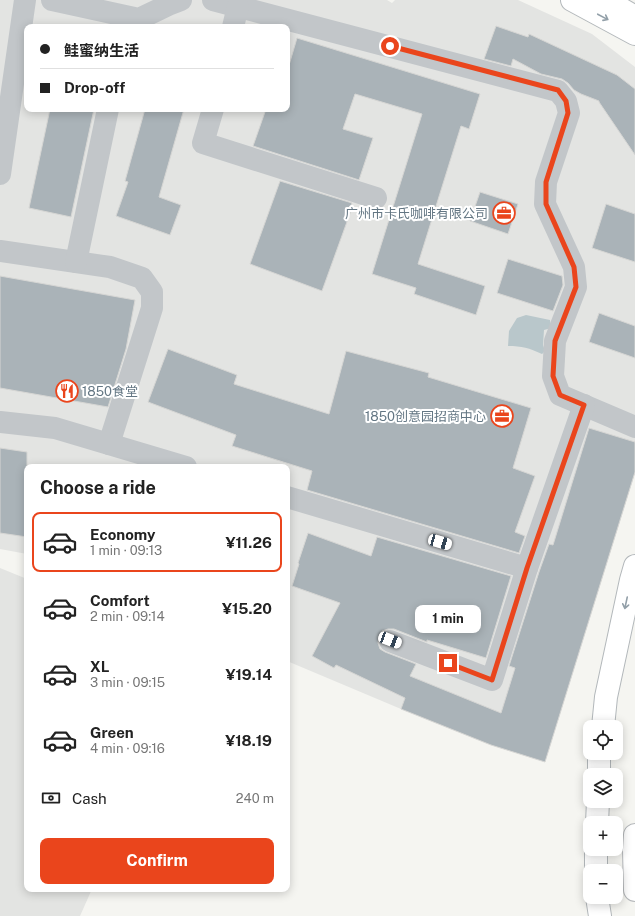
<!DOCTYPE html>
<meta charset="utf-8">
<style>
:root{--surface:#fff;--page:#f6f6f6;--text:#222;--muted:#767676;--line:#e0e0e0;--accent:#ea451c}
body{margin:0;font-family:"Public Sans","Noto Sans SC",sans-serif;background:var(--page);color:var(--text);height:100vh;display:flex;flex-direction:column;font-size:15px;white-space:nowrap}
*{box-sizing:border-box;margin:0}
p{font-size:13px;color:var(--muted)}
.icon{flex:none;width:22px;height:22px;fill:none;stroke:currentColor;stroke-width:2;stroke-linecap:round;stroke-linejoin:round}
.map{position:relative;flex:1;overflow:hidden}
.details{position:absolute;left:24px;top:464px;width:266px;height:428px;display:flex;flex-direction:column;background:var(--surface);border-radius:8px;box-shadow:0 2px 10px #0003}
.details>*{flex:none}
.top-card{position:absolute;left:24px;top:24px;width:266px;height:88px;border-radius:8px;box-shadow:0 2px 10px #0003;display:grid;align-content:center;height:88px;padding:0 16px;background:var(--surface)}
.fabs{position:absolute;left:583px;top:720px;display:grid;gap:8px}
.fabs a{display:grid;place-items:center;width:40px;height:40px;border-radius:8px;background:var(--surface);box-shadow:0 2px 10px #0003;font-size:20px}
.end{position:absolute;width:18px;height:18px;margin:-9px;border:5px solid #ea451c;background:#fff;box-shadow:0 0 0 2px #fff}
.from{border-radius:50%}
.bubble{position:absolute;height:28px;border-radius:8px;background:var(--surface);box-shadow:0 2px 10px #0003;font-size:13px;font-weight:700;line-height:28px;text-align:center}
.car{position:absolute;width:12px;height:24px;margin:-12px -6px;border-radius:5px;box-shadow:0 0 3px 1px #0007;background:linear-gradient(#fff 24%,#345 0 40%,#fff 0 76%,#345 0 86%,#fff 0)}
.top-card b{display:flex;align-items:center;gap:14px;height:38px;font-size:15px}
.top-card b+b{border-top:1px solid var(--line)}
.top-card i{width:10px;height:10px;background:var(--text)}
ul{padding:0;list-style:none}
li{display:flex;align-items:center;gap:12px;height:60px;margin:0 8px 6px;padding:0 8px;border:2px solid transparent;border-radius:8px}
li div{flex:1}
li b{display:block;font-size:15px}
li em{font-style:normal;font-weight:700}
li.current{border-color:var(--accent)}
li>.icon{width:36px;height:36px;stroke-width:1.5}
h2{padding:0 16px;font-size:18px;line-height:48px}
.pay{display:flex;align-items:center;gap:10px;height:44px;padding:0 16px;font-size:15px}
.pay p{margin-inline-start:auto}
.primary-button{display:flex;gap:8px;margin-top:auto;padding:8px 16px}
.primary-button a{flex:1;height:46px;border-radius:8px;background:var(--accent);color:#fff;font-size:16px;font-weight:700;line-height:46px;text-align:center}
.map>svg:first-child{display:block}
.built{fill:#e3e4e2;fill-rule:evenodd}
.water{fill:#b9c7cb}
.building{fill:#aab3b8;stroke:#d6d6d4}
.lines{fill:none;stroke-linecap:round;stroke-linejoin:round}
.primary-casing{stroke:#b3b8bb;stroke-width:24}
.trunk-casing{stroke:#b5b8bb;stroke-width:24}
.minor{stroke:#c2c6c9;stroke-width:22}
.primary{stroke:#fff;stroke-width:22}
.trunk{stroke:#fff;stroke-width:22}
.oneway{stroke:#929fa8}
.route{stroke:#ea451c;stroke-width:5}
.labels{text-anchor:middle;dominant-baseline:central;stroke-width:4;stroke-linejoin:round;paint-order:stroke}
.poi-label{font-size:13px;fill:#637683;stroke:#fff;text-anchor:end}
</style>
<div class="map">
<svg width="635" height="916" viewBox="0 0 635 916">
<rect width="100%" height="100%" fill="#f5f5f1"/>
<g class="built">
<path d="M0 0H387L392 3 395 0H518L592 34 635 67V473L545 762 401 709 287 661V467H27V554L0 549ZM27 27H287V109H27Z"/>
<polygon points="0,568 27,579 27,889 92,889 80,916 0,916"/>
</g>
<path class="water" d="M526 315 550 320 551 328 544 330 543 345 545 351 542 354C529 348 522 346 508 346L509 331 517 318Z"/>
<g class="building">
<polygon points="496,26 528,37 529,34 617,75 635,89 635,155 599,102 599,101 581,94 574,90 568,83 562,79 541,74 513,59 511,66 484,59"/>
<polygon points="297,38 480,94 469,129 461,126 418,264 485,286 476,315 414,294 416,288 372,274 422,114 355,94 343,129 373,138 359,180 253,146 266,109 287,109 287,72"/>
<polygon points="50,109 94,109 71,217 29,208"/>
<polygon points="145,109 184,109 159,197 181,205 170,235 116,216 128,182 125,181"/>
<polygon points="280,181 352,203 350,208 352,208 322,291 250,264"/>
<polygon points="480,192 518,204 508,234 470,221"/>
<polygon points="606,204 635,214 635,262 592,248"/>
<polygon points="508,259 562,276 563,285 553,311 497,293"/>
<polygon points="0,276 135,300 126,349 108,407 0,388"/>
<polygon points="599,313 635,326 635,358 589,342"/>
<polygon points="168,349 237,375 234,384 329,414 346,351 429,373 428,377 531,408 513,468 535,476 515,532 525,536 519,553 307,490 312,471 232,446 236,435 148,402"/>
<polygon points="589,428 635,442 635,472 545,762 491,745 401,709 405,698 336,665 334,668 312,656 340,603 292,586 299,564 298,563 308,533 371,556 377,537 511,576 486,658 427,640 427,642 394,629 388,629 382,631 379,636 378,643 380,649 385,652 416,664 410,676 501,713 515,668 509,666 539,572 549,544 553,545"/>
<polygon points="0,448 27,452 27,537 0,533"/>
</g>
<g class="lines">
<g class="primary-casing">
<g id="primary">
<polyline points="572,0 635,34"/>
<polyline points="606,0 635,17"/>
<polyline points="603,727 606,697 631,580 635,566"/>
<polyline points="599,775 599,753"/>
<polyline points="597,823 598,801"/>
<polyline points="596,849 596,871"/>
<polyline points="597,897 600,916"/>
</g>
</g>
<g class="trunk-casing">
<polyline id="trunk" points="635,835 634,850 635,890"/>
</g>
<g class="minor">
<polyline points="52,0 139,19 168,5 181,0"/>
<polyline points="213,0 558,91 566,101 569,113 546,182 545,204 574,267 576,287 555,341 553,376 560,395 635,427"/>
<polyline points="233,27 238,6"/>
<polyline points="213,109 203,143 376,198"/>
<polyline points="0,174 25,0"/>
<polyline points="0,251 110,267 142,278 152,292 152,308 109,444"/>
<polyline points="76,262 108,109"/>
<polyline points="0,422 55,428 186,467"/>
<polyline points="287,497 527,568"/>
<polyline points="390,641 492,680 527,568 584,405"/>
</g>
<use href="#primary" class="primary"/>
<use href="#trunk" class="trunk"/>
</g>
<defs><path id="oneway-shaft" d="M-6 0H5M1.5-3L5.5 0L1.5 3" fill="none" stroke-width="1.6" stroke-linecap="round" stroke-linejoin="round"/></defs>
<g class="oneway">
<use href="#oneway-shaft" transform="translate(603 17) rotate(28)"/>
<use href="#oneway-shaft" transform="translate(626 603) rotate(102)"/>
</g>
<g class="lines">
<polyline class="route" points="390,46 558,90 566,101 568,113 546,182 546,204 574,267 576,287 555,341 553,376 560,395 584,405 527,568 492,680 448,663"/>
</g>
<defs>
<g id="office-ring" transform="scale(1.15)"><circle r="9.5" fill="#fff" stroke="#ea451c" stroke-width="1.5"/><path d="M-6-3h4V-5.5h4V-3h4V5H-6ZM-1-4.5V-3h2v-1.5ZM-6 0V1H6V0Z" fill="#ea451c"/></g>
<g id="restaurant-ring" transform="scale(1.15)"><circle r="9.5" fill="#fff" stroke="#ea451c" stroke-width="1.5"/><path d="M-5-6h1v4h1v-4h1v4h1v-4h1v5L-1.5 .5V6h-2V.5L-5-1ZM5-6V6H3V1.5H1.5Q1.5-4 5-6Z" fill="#ea451c"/></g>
</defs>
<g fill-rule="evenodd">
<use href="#office-ring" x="504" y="213"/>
<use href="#restaurant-ring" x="67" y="391"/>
<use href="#office-ring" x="502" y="416"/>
</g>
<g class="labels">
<g class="poi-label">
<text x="488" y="213">广州市卡氏咖啡有限公司</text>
<text x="82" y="391" text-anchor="start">1850食堂</text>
<text x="486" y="416">1850创意园招商中心</text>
</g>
</g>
</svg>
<div class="fabs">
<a><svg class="icon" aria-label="locate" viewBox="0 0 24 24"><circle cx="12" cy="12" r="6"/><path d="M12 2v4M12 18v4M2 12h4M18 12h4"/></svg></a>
<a><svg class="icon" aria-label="layers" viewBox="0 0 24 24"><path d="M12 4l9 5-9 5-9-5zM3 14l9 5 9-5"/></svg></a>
<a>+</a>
<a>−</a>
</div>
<i class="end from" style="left:390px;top:46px"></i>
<i class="end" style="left:448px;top:663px"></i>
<div class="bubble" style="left:415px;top:605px;width:66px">1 min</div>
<i class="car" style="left:440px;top:542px;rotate:106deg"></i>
<i class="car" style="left:390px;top:640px;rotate:111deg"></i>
<div class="top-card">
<b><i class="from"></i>鲑蜜纳生活</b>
<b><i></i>Drop-off</b>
</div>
<section class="details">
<h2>Choose a ride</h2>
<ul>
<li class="current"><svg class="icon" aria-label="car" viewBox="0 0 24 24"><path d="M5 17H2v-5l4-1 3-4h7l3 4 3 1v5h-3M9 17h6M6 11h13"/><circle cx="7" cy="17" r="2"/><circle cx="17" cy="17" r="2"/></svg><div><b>Economy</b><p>1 min · 09:13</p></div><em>¥11.26</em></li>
<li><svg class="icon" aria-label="car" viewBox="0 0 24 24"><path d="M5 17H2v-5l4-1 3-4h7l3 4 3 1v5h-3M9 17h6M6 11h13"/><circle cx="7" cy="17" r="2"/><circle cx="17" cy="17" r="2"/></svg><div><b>Comfort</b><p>2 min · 09:14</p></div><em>¥15.20</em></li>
<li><svg class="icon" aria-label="car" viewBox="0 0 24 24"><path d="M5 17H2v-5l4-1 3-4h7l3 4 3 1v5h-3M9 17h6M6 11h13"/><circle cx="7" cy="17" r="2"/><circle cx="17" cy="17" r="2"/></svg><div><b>XL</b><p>3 min · 09:15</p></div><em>¥19.14</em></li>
<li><svg class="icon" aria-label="car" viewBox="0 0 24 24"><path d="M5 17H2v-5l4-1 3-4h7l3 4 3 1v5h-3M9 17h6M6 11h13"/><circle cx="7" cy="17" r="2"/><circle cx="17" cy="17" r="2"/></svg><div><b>Green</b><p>4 min · 09:16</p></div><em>¥18.19</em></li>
</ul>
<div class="pay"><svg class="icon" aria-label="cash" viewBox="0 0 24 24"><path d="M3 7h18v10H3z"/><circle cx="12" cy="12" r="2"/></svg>Cash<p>240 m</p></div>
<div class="primary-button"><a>Confirm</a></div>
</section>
</div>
